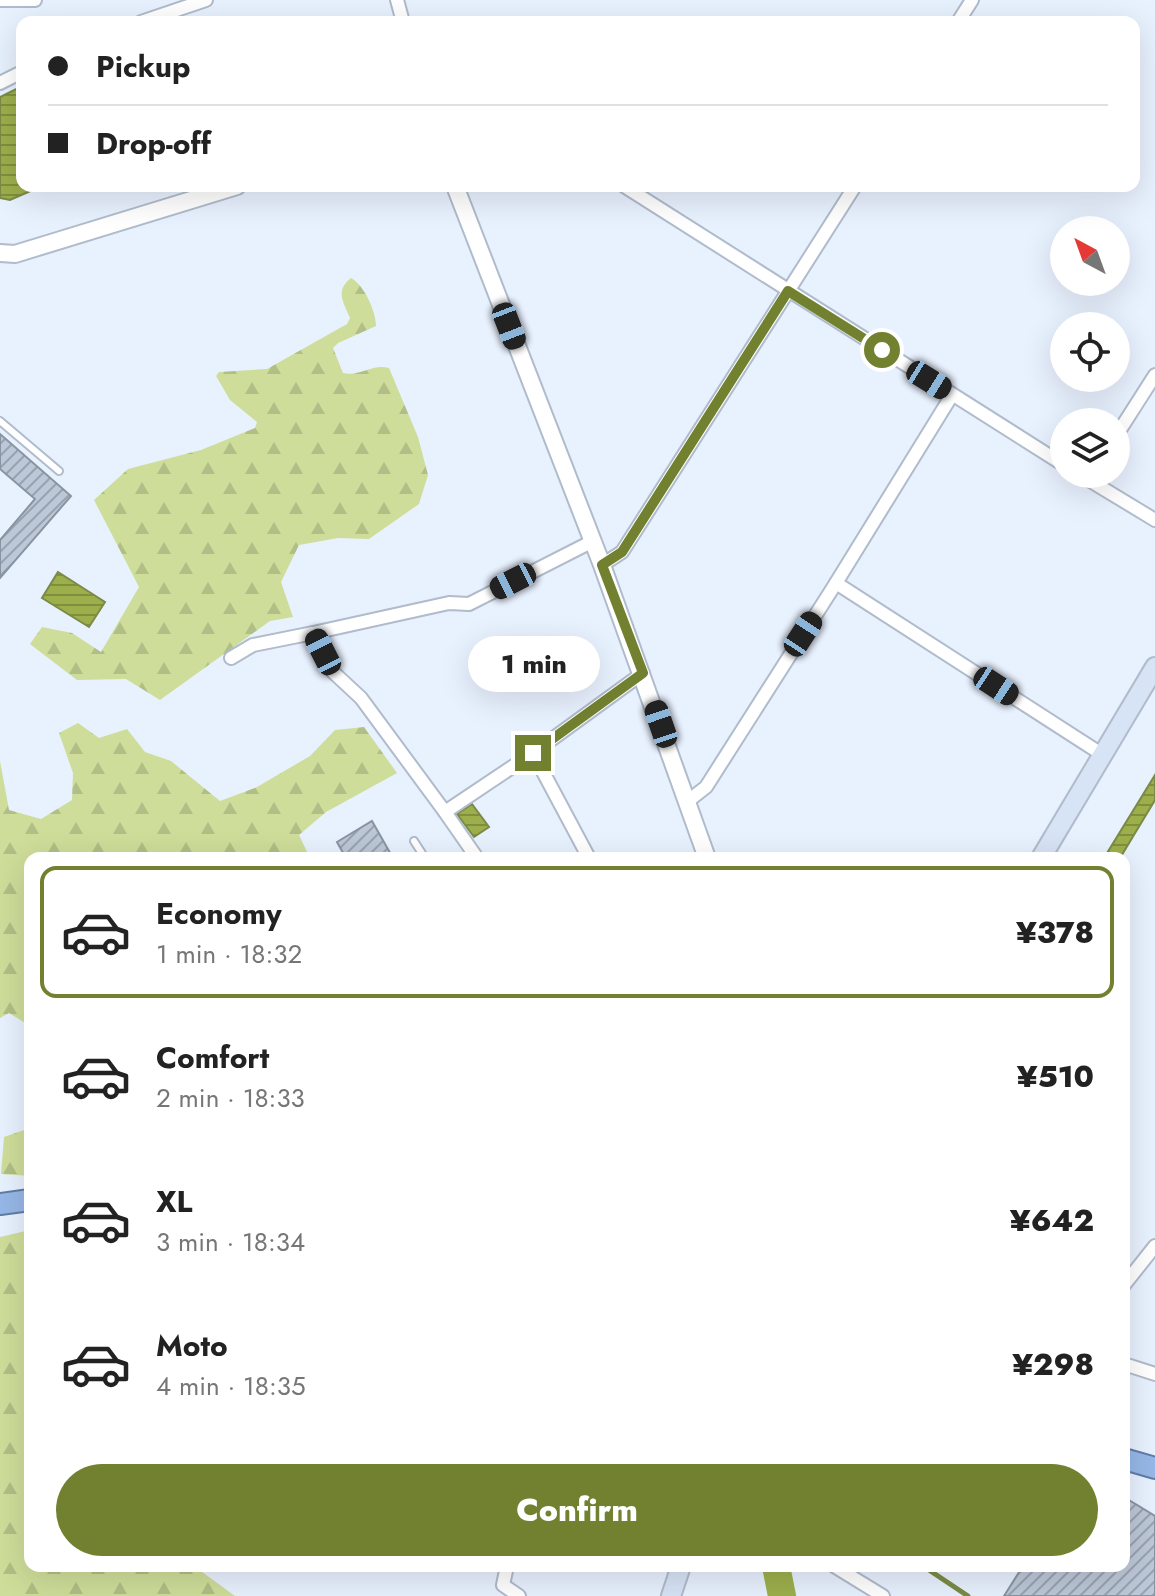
<!DOCTYPE html>
<meta charset="utf-8">
<style>
:root{--surface:#fff;--page:#f2f2f2;--text:#222;--muted:#767676;--line:#e0e0e0;--accent:#72812f}
body{margin:0;font-family:Jost,sans-serif;background:var(--page);color:var(--text);height:100vh;display:flex;flex-direction:column;font-size:30px;white-space:nowrap}
*{box-sizing:border-box;margin:0}
p{font-size:26px;color:var(--muted)}
.icon{flex:none;width:44px;height:44px;fill:none;stroke:currentColor;stroke-width:2;stroke-linecap:round;stroke-linejoin:round}
.map{position:relative;flex:1;overflow:hidden}
.side{position:absolute;left:24px;top:852px;width:1106px;height:720px;display:flex;flex-direction:column;background:var(--surface);border-radius:16px;box-shadow:0 8px 32px #0002}
.side>*{flex:none}
.banner{position:absolute;left:16px;top:16px;width:1124px;height:176px;border-radius:16px;box-shadow:0 8px 32px #0002;display:grid;align-content:center;height:176px;padding:0 32px;background:var(--surface)}
.needle{width:52px;rotate:319deg}
.tools{position:absolute;left:1050px;top:216px;display:grid;gap:16px}
.tools a{display:grid;place-items:center;width:80px;height:80px;border-radius:50%;background:var(--surface);box-shadow:0 8px 32px #0002;font-size:40px}
.end{position:absolute;width:36px;height:36px;margin:-18px;border:10px solid #72812f;background:#fff;box-shadow:0 0 0 4px #fff}
.from{border-radius:50%}
.bubble{position:absolute;height:56px;border-radius:28px;background:var(--surface);box-shadow:0 8px 32px #0002;font-size:26px;font-weight:800;line-height:56px;text-align:center}
.car{position:absolute;width:24px;height:48px;margin:-24px -12px;border-radius:10px;box-shadow:0 0 6px 2px #0007;background:linear-gradient(#222 24%,#8ab4d8 0 40%,#222 0 76%,#8ab4d8 0 86%,#222 0)}
.banner b{display:flex;align-items:center;gap:28px;height:76px;font-size:30px}
.banner b+b{border-top:2px solid var(--line)}
.banner i{width:20px;height:20px;background:var(--text)}
ul{padding:14px 0 0;list-style:none}
li{display:flex;align-items:center;gap:24px;height:132px;margin:0 16px 12px;padding:0 16px;border:4px solid transparent;border-radius:16px}
li div{flex:1}
li b{display:block;font-size:30px}
li em{font-style:normal;font-weight:800}
li.selected{border-color:var(--accent)}
li>.icon{width:72px;height:72px;stroke-width:1.5}
.button{display:flex;gap:16px;margin-top:auto;padding:16px 32px}
.button a{flex:1;height:92px;border-radius:48px;background:var(--accent);color:#fff;font-size:32px;font-weight:800;line-height:92px;text-align:center}
.map>svg:first-child{display:block}
.forest{fill:url(#forest-firs)}
.water{fill:url(#water-rules);stroke:#7b8a46;stroke-width:2}
.lines{fill:none;stroke-linecap:round;stroke-linejoin:round}
.stream{stroke:#7b8a46;stroke-width:5}
.river{stroke:#9caf4b;stroke-width:28}
.building{fill:url(#building-hatch);stroke:#8994a3;stroke-width:2}
.service-casing{stroke:#b0bbcb;stroke-width:10}
.minor-casing{stroke:#b0bbcb;stroke-width:16}
.tertiary-casing{stroke:#b0bbcb;stroke-width:20}
.secondary-casing{stroke:#b0bbcb;stroke-width:22}
.trunk-casing{stroke:#607da7;stroke-width:24}
.service{stroke:#fff;stroke-width:6}
.minor{stroke:#fff;stroke-width:12}
.tertiary{stroke:#fff;stroke-width:16}
.secondary{stroke:#d7e4f6;stroke-width:18}
.trunk{stroke:#96b7e7;stroke-width:20}
.route{stroke:#72812f;stroke-width:10}
</style>
<div class="map">
<svg width="1155" height="1596" viewBox="0 0 1155 1596">
<defs>
<pattern id="forest-firs" width="22" height="20" patternUnits="userSpaceOnUse" patternTransform="scale(2)"><rect width="22" height="20" fill="#cedd99"/><path d="M5 1l3.5 6h-7zM16 11l3.5 6h-7z" fill="#b1be85"/></pattern>
<pattern id="water-rules" width="6" height="5" patternUnits="userSpaceOnUse" patternTransform="scale(2)"><rect width="6" height="5" fill="#9caf4b"/><path d="M0 2.5h6" fill="none" stroke="#808f3f"/></pattern>
<pattern id="building-hatch" width="6" height="6" patternUnits="userSpaceOnUse" patternTransform="scale(2)"><rect width="6" height="6" fill="#bcc7d7"/><path d="M-1 1l2-2M0 6l6-6M5 7l2-2" fill="none" stroke="#99a2af"/></pattern>
</defs>
<rect width="100%" height="100%" fill="#e8f1fe"/>
<g class="forest">
<path d="M351 278C364 285 376 311 376 326L338 343 333 348 343 373C359 377 373 363 389 368L418 437 428 475 419 504 369 539 338 538 299 545 281 582 293 617 270 621 160 700 126 679 77 680 30 644 42 627 72 633 101 652 139 587 94 500 128 469 201 450 255 428 257 422 230 400 216 376 219 372 267 369 347 324 350 318C343 301 335 291 351 278Z"/>
<polygon points="78,723 99,738 127,729 145,752 171,761 220,801 257,787 310,756 335,730 364,727 397,773 326,812 299,835 310,858 30,858 30,1026 9,1013 0,1018 0,761 9,810 41,819 72,800 73,773 59,733"/>
<polygon points="30,1128 30,1176 1,1174 4,1137"/>
<polygon points="30,1230 30,1566 194,1566 235,1596 0,1596 0,1237"/>
</g>
<g class="water">
<polygon points="22,86 22,186 42,186 10,200 0,198 0,97"/>
<polygon points="58,572 105,602 89,627 42,598"/>
<polygon points="1155,775 1155,800 1120,858 1104,858"/>
<polygon points="472,804 489,827 474,837 457,814"/>
</g>
<g class="lines">
<polyline class="stream" points="923,1566 968,1596"/>
<polyline class="river" points="776,1566 782,1596"/>
</g>
<g class="building">
<polygon points="0,434 71,496 0,578 0,540 35,499 0,469"/>
<polygon points="372,821 393,858 346,858 337,842"/>
<polygon points="1124,1497 1155,1516 1155,1596 1004,1596 1023,1566 1124,1566"/>
</g>
<g class="lines">
<g class="service-casing">
<g id="service">
<polyline points="0,421 59,471"/>
<polyline points="414,841 425,858"/>
</g>
</g>
<g class="minor-casing">
<g id="minor">
<polyline points="0,0 35,0"/>
<polyline points="397,0 403,22"/>
<polyline points="141,22 206,0"/>
<polyline points="958,22 972,0"/>
<polyline points="0,83 22,72"/>
<polyline points="624,186 1064,465"/>
<polyline points="952,395 836,583 1103,755"/>
<polyline points="1116,436 1155,375"/>
<polyline points="1079,474 1155,520"/>
<polyline points="593,541 469,604 449,603 313,633 333,672 361,698 445,812 533,753 643,673"/>
<polyline points="602,565 622,552 855,186"/>
<polyline points="231,658 253,645 313,633"/>
<polyline points="533,753 589,858"/>
<polyline points="688,801 706,787 836,583"/>
<polyline points="445,812 477,858"/>
<polyline points="1124,1285 1155,1246"/>
<polyline points="1124,1364 1155,1374"/>
<polyline points="507,1566 503,1585 519,1596"/>
<polyline points="834,1566 883,1596"/>
</g>
</g>
<g class="tertiary-casing">
<g id="tertiary">
<polyline points="455,186 602,565 707,858"/>
<polyline points="0,253 15,254 237,186"/>
</g>
</g>
<g class="secondary-casing">
<g id="secondary">
<polyline points="1041,858 1155,667"/>
<polyline points="671,1596 681,1566"/>
</g>
</g>
<g class="trunk-casing">
<g id="trunk">
<polyline points="0,1204 30,1200"/>
<polyline points="1124,1459 1155,1468"/>
</g>
</g>
<use href="#service" class="service"/>
<use href="#minor" class="minor"/>
<use href="#tertiary" class="tertiary"/>
<use href="#secondary" class="secondary"/>
<use href="#trunk" class="trunk"/>
</g>
<g class="lines">
<polyline class="route" points="533,753 643,673 602,565 622,552 788,291 882,350"/>
</g>
</svg>
<div class="tools">
<a><svg class="needle" viewBox="-14 -14 28 28"><path d="M0-13l5 13h-10z" fill="#e53935"/><path d="M0 13l5-13h-10z" fill="#767676"/></svg></a>
<a><svg class="icon" aria-label="locate" viewBox="0 0 24 24"><circle cx="12" cy="12" r="6"/><path d="M12 2v4M12 18v4M2 12h4M18 12h4"/></svg></a>
<a><svg class="icon" aria-label="layers" viewBox="0 0 24 24"><path d="M12 4l9 5-9 5-9-5zM3 14l9 5 9-5"/></svg></a>
</div>
<i class="end from" style="left:882px;top:350px"></i>
<i class="end" style="left:533px;top:753px"></i>
<div class="bubble" style="left:468px;top:636px;width:132px">1 min</div>
<i class="car" style="left:509px;top:326px;rotate:159deg"></i>
<i class="car" style="left:929px;top:380px;rotate:122deg"></i>
<i class="car" style="left:513px;top:581px;rotate:243deg"></i>
<i class="car" style="left:803px;top:634px;rotate:33deg"></i>
<i class="car" style="left:323px;top:652px;rotate:333deg"></i>
<i class="car" style="left:996px;top:686px;rotate:123deg"></i>
<i class="car" style="left:661px;top:724px;rotate:341deg"></i>
<div class="banner">
<b><i class="from"></i>Pickup</b>
<b><i></i>Drop-off</b>
</div>
<section class="side">
<ul>
<li class="selected"><svg class="icon" aria-label="car" viewBox="0 0 24 24"><path d="M5 17H2v-5l4-1 3-4h7l3 4 3 1v5h-3M9 17h6M6 11h13"/><circle cx="7" cy="17" r="2"/><circle cx="17" cy="17" r="2"/></svg><div><b>Economy</b><p>1 min · 18:32</p></div><em>¥378</em></li>
<li><svg class="icon" aria-label="car" viewBox="0 0 24 24"><path d="M5 17H2v-5l4-1 3-4h7l3 4 3 1v5h-3M9 17h6M6 11h13"/><circle cx="7" cy="17" r="2"/><circle cx="17" cy="17" r="2"/></svg><div><b>Comfort</b><p>2 min · 18:33</p></div><em>¥510</em></li>
<li><svg class="icon" aria-label="car" viewBox="0 0 24 24"><path d="M5 17H2v-5l4-1 3-4h7l3 4 3 1v5h-3M9 17h6M6 11h13"/><circle cx="7" cy="17" r="2"/><circle cx="17" cy="17" r="2"/></svg><div><b>XL</b><p>3 min · 18:34</p></div><em>¥642</em></li>
<li><svg class="icon" aria-label="car" viewBox="0 0 24 24"><path d="M5 17H2v-5l4-1 3-4h7l3 4 3 1v5h-3M9 17h6M6 11h13"/><circle cx="7" cy="17" r="2"/><circle cx="17" cy="17" r="2"/></svg><div><b>Moto</b><p>4 min · 18:35</p></div><em>¥298</em></li>
</ul>
<div class="button"><a>Confirm</a></div>
</section>
</div>
